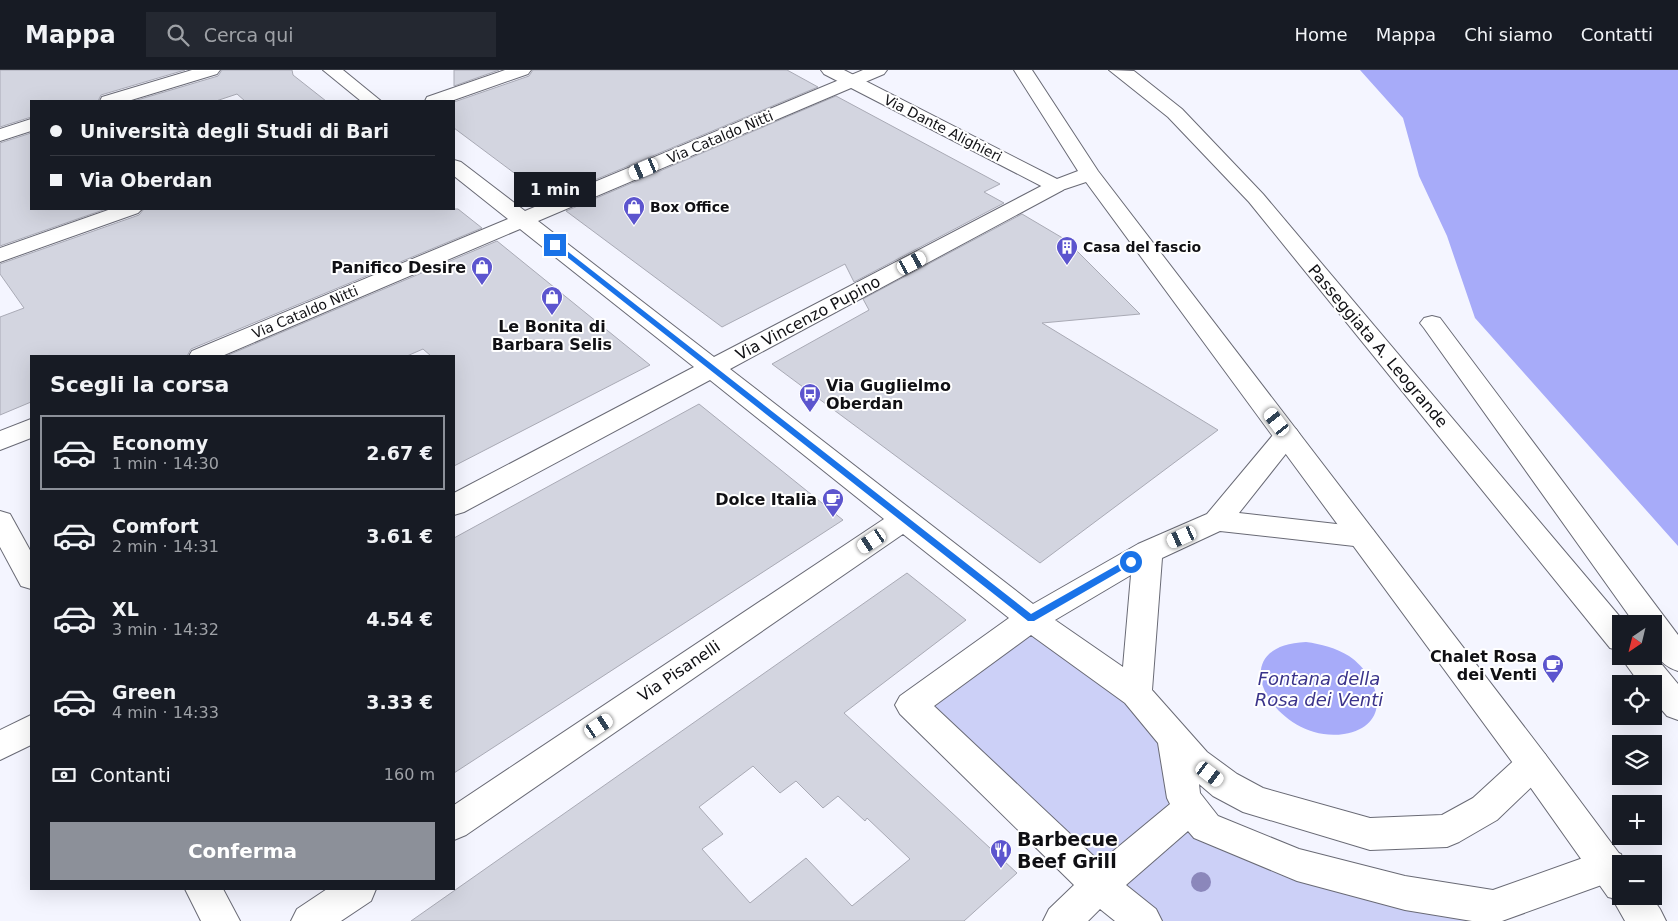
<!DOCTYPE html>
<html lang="it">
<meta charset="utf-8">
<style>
:root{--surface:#171b24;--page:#242831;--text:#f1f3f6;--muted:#9ea1a6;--line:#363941;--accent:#8c9099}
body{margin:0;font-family:"DejaVu Sans",sans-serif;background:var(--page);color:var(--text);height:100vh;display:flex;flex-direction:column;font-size:19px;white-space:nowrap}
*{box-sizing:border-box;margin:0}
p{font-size:16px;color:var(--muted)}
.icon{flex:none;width:28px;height:28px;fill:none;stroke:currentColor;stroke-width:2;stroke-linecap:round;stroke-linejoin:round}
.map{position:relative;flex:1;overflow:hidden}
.panel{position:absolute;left:30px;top:285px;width:425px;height:535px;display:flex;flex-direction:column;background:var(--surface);border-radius:0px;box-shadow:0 5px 20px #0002}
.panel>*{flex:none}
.hud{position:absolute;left:30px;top:30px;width:425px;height:110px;border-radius:0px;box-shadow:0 5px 20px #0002;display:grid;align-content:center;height:110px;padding:0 20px;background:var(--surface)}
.needle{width:32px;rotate:215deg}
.buttons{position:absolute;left:1612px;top:545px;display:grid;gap:10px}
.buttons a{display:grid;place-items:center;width:50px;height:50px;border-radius:0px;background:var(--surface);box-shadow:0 5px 20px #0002;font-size:25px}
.end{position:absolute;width:22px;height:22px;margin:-11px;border:6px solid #1a73e8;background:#fff;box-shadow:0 0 0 2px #fff}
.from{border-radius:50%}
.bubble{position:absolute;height:35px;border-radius:0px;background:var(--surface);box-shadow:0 5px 20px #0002;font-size:16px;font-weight:700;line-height:35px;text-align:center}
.car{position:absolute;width:15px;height:30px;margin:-15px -8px;border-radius:6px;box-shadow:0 0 4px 1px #0007;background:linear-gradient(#fff 24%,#345 0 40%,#fff 0 76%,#345 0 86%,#fff 0)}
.hud b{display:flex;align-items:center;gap:18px;height:48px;font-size:19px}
.hud b+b{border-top:1px solid var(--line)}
.hud i{width:12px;height:12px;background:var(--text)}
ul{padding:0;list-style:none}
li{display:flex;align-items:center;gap:15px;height:75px;margin:0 10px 8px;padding:0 10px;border:2px solid transparent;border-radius:0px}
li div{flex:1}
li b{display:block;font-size:19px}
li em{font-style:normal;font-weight:700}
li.on{border-color:var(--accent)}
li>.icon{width:45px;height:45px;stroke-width:1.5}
h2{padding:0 20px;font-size:22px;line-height:60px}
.pay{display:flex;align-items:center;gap:12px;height:55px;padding:0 20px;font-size:19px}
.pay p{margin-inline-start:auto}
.primary-button{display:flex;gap:10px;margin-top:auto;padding:10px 20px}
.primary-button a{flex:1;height:58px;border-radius:0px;background:var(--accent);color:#fff;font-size:20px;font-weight:700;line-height:58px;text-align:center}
header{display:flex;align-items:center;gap:30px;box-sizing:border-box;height:70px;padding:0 25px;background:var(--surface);border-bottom:1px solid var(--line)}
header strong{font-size:24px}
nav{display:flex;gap:28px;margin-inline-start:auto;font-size:18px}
.search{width:350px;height:45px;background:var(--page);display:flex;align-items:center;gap:12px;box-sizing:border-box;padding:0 18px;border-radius:0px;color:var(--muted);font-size:19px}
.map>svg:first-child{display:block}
.green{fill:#ccd0f7}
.water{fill:#a7abf9}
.building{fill:#d3d5e0;stroke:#a9aab5;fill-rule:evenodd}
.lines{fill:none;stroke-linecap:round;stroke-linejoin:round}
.street-casing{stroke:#696a75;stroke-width:2}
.secondary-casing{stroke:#696a75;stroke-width:2}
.street{fill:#fff;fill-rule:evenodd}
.secondary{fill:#fff;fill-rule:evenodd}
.tree{fill:#8b87bb}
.route{fill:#1a73e8}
.labels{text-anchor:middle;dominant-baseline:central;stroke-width:4;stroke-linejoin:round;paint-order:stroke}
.far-street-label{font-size:14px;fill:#101014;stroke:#fff}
.far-poi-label{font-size:14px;font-weight:bold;fill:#101014;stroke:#fff;text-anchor:start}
.poi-label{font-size:16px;font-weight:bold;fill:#101014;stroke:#fff;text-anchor:end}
.street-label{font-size:16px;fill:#101014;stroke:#fff}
.water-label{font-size:18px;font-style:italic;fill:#3a338a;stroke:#fff}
.near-poi-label{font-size:19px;font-weight:bold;fill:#101014;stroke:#fff;text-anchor:start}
</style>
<header>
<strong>Mappa</strong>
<div class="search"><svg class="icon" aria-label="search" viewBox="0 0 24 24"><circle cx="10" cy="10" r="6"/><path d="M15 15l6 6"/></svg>Cerca qui</div>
<nav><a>Home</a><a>Mappa</a><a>Chi siamo</a><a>Contatti</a></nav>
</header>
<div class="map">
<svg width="1678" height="851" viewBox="0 0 1678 851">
<rect width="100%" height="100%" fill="#f4f5ff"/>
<g class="green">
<polygon points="1031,550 1173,668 1182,727 1099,813 913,635"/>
<polygon points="1190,740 1481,851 1145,851 1102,814"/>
</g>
<g class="water">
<polygon points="1360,0 1678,0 1678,476 1475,248 1447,166 1419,106 1403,48"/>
<path d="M1306 572C1321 574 1336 578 1349 586 1381 608 1393 656 1344 664 1277 675 1216 576 1306 572Z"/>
</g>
<g class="building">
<polygon points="0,0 185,0 101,25 98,31 31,31 31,47 0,57"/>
<polygon points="222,0 292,0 293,5 326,31 245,31 237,24 216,31 134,31 218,6"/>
<polygon points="454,0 499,0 454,16"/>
<polygon points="533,0 787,0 818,17 549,129 454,58 454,32 529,6"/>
<polygon points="836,26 1000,114 984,122 1004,133 854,212 845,194 722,257 566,141"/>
<polygon points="31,63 31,139 106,139 0,176 0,73"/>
<polygon points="144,139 458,139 482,158 191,279 187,286 31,286 31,332 0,345 0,247 24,238 0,204 0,194 139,145"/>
<polygon points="1022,144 1066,170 1140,244 1042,253 1218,360 1040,493 772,294 869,240 863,229"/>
<polygon points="497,171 650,295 454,396 454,286 431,286 423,279 407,286 226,286"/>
<polygon points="699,334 843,450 454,703 454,468"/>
<path d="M907 503 966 550 844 643 1017 803 964 851H411ZM753 696 780 723 796 711 823 738 838 726 865 751 867 748 910 789 852 836 806 788 750 833 702 779 723 764 699 737Z"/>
</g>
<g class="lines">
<g class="street-casing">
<g id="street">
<polygon points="192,0 220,0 217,4 128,31 100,31 102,27"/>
<polygon points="323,0 343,0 381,31 361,31"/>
<path d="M863 0H887L884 4 538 151 714 287 1049 112 1056 110 1063 112 1066 116 1063 120 730 299 1033 534 1138 474 1207 444 1278 359 1287 356 1296 359 1300 365 1296 371 1239 443 1363 457 1373 460 1377 467 1373 474 1363 477 1220 461 1162 488 1152 620 1207 682 1237 704 1263 718 1370 748 1442 745 1473 728 1521 684 1533 680 1545 684 1550 694 1545 704 1497 750 1459 772 1447 777 1370 780 1243 742 1213 726 1199 714 1200 723 1218 746 1299 779 1405 806 1493 820 1608 779 1621 784 1625 794H1621V808L1502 851H1472L1405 840 1297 811 1194 768 1188 761 1126 815 1156 839 1162 851H1115L1100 839 1088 851H1043L1049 839 1074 815 900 644 895 635 900 626 1009 548 903 464 466 765 454 770V735L884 449 710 310 464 442 454 445V423L694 297 520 159 222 286H189L192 281 508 149 454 106V90L461 92 525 141ZM1131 505 1123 597 1055 550ZM1031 565 1125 633 1158 673 1167 728 1170 734 1100 792 934 636Z"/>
<polygon points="1109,0 1134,1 1182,39 1263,124 1626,554 1621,554 1621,581 1610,578 1249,132 1168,47"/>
<polygon points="31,49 31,61 0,71 0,59"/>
<path d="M1432 246 1440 248 1678 565V601C1653 593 1654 576 1654 554H1635L1424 258 1420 253 1424 248Z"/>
<polygon points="31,349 31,368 0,380 0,361"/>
<polygon points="1621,584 1621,586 1654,585 1678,614 1678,650 1667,646 1654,631 1654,614 1640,614 1620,586"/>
<polygon points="31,645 31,675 0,690 0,660"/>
<polygon points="327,819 376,819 371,831 341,851 291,851 297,839"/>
</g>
</g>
<g class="secondary-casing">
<g id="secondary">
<polygon points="505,0 531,0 528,4 451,31 425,31 427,27"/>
<polygon points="821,0 844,0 1057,109 1078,101 1014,0 1032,0 1098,101 1545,684 1627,794 1621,794 1621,826 1651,826 1660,839 1666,851 1625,851 1612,828 1608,827 1521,704 1086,112 1056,122 1049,120 824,4"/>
<polygon points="111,139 142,139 138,143 0,192 0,178"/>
<polygon points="0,441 10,444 31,482 31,519 21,516 0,477"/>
<polygon points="185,819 223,819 240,851 201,851"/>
</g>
</g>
<use href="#street" class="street"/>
<use href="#secondary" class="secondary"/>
</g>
<circle class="tree" cx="1201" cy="812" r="10"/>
<polygon class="route" points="553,173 557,173 1031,544 1128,489 1134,489 1136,492 1034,551 1028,551 553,176"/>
<defs>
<g id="shop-pin" transform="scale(1.125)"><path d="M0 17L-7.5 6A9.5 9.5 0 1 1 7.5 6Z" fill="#5c55ce" stroke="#fff"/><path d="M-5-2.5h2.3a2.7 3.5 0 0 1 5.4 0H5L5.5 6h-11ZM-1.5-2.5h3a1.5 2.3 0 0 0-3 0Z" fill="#fff"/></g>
<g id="building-pin" transform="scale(1.125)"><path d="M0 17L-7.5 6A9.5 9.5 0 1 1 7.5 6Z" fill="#5c55ce" stroke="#fff"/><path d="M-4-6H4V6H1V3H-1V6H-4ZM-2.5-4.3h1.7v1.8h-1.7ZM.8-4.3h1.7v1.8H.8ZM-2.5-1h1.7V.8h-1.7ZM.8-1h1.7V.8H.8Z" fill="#fff"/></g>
<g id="bus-pin" transform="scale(1.125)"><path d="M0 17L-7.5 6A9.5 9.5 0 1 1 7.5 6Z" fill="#5c55ce" stroke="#fff"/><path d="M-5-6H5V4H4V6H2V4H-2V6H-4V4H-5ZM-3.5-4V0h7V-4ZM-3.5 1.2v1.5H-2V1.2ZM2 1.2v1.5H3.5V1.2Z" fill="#fff"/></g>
<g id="cafe-pin" transform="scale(1.125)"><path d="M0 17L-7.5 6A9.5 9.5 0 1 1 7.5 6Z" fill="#5c55ce" stroke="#fff"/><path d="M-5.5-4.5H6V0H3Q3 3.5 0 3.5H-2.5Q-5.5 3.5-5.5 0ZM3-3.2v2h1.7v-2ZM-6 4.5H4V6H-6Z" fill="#fff"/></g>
<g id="restaurant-pin" transform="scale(1.125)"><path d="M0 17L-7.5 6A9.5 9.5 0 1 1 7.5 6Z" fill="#5c55ce" stroke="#fff"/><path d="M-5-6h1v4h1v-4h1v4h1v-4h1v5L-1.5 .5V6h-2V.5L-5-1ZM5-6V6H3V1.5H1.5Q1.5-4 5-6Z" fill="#fff"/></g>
</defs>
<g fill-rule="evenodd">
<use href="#shop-pin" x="634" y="137"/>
<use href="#building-pin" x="1067" y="177"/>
<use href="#shop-pin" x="482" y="197"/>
<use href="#shop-pin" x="552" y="227"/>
<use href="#bus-pin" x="810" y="324"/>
<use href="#cafe-pin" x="833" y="429"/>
<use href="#cafe-pin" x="1553" y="595"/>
<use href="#restaurant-pin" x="1001" y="780"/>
</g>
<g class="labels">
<g class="far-street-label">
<text transform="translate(943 58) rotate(27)">Via Dante Alighieri</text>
<text transform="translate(720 67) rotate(-23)">Via Cataldo Nitti</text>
<text transform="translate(305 242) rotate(-23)">Via Cataldo Nitti</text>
</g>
<g class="far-poi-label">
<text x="650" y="137">Box Office</text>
<text x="1083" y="177">Casa del fascio</text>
</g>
<g class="poi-label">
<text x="466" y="197">Panifico Desire</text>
<text x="552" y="256" text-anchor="middle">Le Bonita di<tspan x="552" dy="18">Barbara Selis</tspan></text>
<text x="826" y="315" text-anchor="start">Via Guglielmo<tspan x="826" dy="18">Oberdan</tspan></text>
<text x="817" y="429">Dolce Italia</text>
<text x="1537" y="586">Chalet Rosa<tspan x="1537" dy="18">dei Venti</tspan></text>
</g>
<g class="street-label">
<text transform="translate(808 248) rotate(-28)">Via Vincenzo Pupino</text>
<text transform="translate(1378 276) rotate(50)">Passeggiata A. Leogrande</text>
<text transform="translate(679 601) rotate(-34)">Via Pisanelli</text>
</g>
<g class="water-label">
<text x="1319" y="608">Fontana della<tspan x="1319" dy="21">Rosa dei Venti</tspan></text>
</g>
<g class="near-poi-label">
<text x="1017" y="769">Barbecue<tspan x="1017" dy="22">Beef Grill</tspan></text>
</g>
</g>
</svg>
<div class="buttons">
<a><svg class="needle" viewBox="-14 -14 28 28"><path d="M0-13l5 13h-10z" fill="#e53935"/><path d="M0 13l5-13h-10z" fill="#9ea1a6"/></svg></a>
<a><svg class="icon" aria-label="locate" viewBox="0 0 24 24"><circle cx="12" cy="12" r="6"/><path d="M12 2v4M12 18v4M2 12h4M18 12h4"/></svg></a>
<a><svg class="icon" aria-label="layers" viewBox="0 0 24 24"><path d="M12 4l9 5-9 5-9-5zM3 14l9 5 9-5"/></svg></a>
<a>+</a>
<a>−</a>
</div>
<i class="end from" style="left:1131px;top:492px"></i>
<i class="end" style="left:555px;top:175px"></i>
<div class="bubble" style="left:514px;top:102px;width:82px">1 min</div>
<i class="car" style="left:644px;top:99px;rotate:247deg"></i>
<i class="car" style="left:912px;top:193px;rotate:62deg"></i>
<i class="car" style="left:1277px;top:352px;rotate:323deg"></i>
<i class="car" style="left:1182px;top:467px;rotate:246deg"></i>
<i class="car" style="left:872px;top:471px;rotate:236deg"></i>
<i class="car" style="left:599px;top:656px;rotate:56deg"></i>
<i class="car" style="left:1210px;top:704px;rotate:127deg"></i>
<div class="hud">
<b><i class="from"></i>Università degli Studi di Bari</b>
<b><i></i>Via Oberdan</b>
</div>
<section class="panel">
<h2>Scegli la corsa</h2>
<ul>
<li class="on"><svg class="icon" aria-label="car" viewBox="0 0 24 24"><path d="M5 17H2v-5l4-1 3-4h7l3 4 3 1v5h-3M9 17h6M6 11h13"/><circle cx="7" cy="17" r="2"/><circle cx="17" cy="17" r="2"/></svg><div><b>Economy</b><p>1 min · 14:30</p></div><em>2.67 €</em></li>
<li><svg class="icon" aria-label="car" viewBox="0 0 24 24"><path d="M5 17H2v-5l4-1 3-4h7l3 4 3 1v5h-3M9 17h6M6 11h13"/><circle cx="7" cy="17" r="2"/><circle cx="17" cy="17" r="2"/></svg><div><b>Comfort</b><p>2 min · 14:31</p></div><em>3.61 €</em></li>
<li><svg class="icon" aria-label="car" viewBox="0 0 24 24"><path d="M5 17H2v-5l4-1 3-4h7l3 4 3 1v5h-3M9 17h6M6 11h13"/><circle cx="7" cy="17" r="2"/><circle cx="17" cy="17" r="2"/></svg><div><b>XL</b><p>3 min · 14:32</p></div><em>4.54 €</em></li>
<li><svg class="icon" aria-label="car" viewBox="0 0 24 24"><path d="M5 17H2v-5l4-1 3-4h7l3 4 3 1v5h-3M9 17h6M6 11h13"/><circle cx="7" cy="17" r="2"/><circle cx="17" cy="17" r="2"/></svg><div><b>Green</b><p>4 min · 14:33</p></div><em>3.33 €</em></li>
</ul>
<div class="pay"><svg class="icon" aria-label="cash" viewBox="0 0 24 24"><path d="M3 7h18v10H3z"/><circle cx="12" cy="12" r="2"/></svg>Contanti<p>160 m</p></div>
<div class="primary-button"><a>Conferma</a></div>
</section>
</div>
